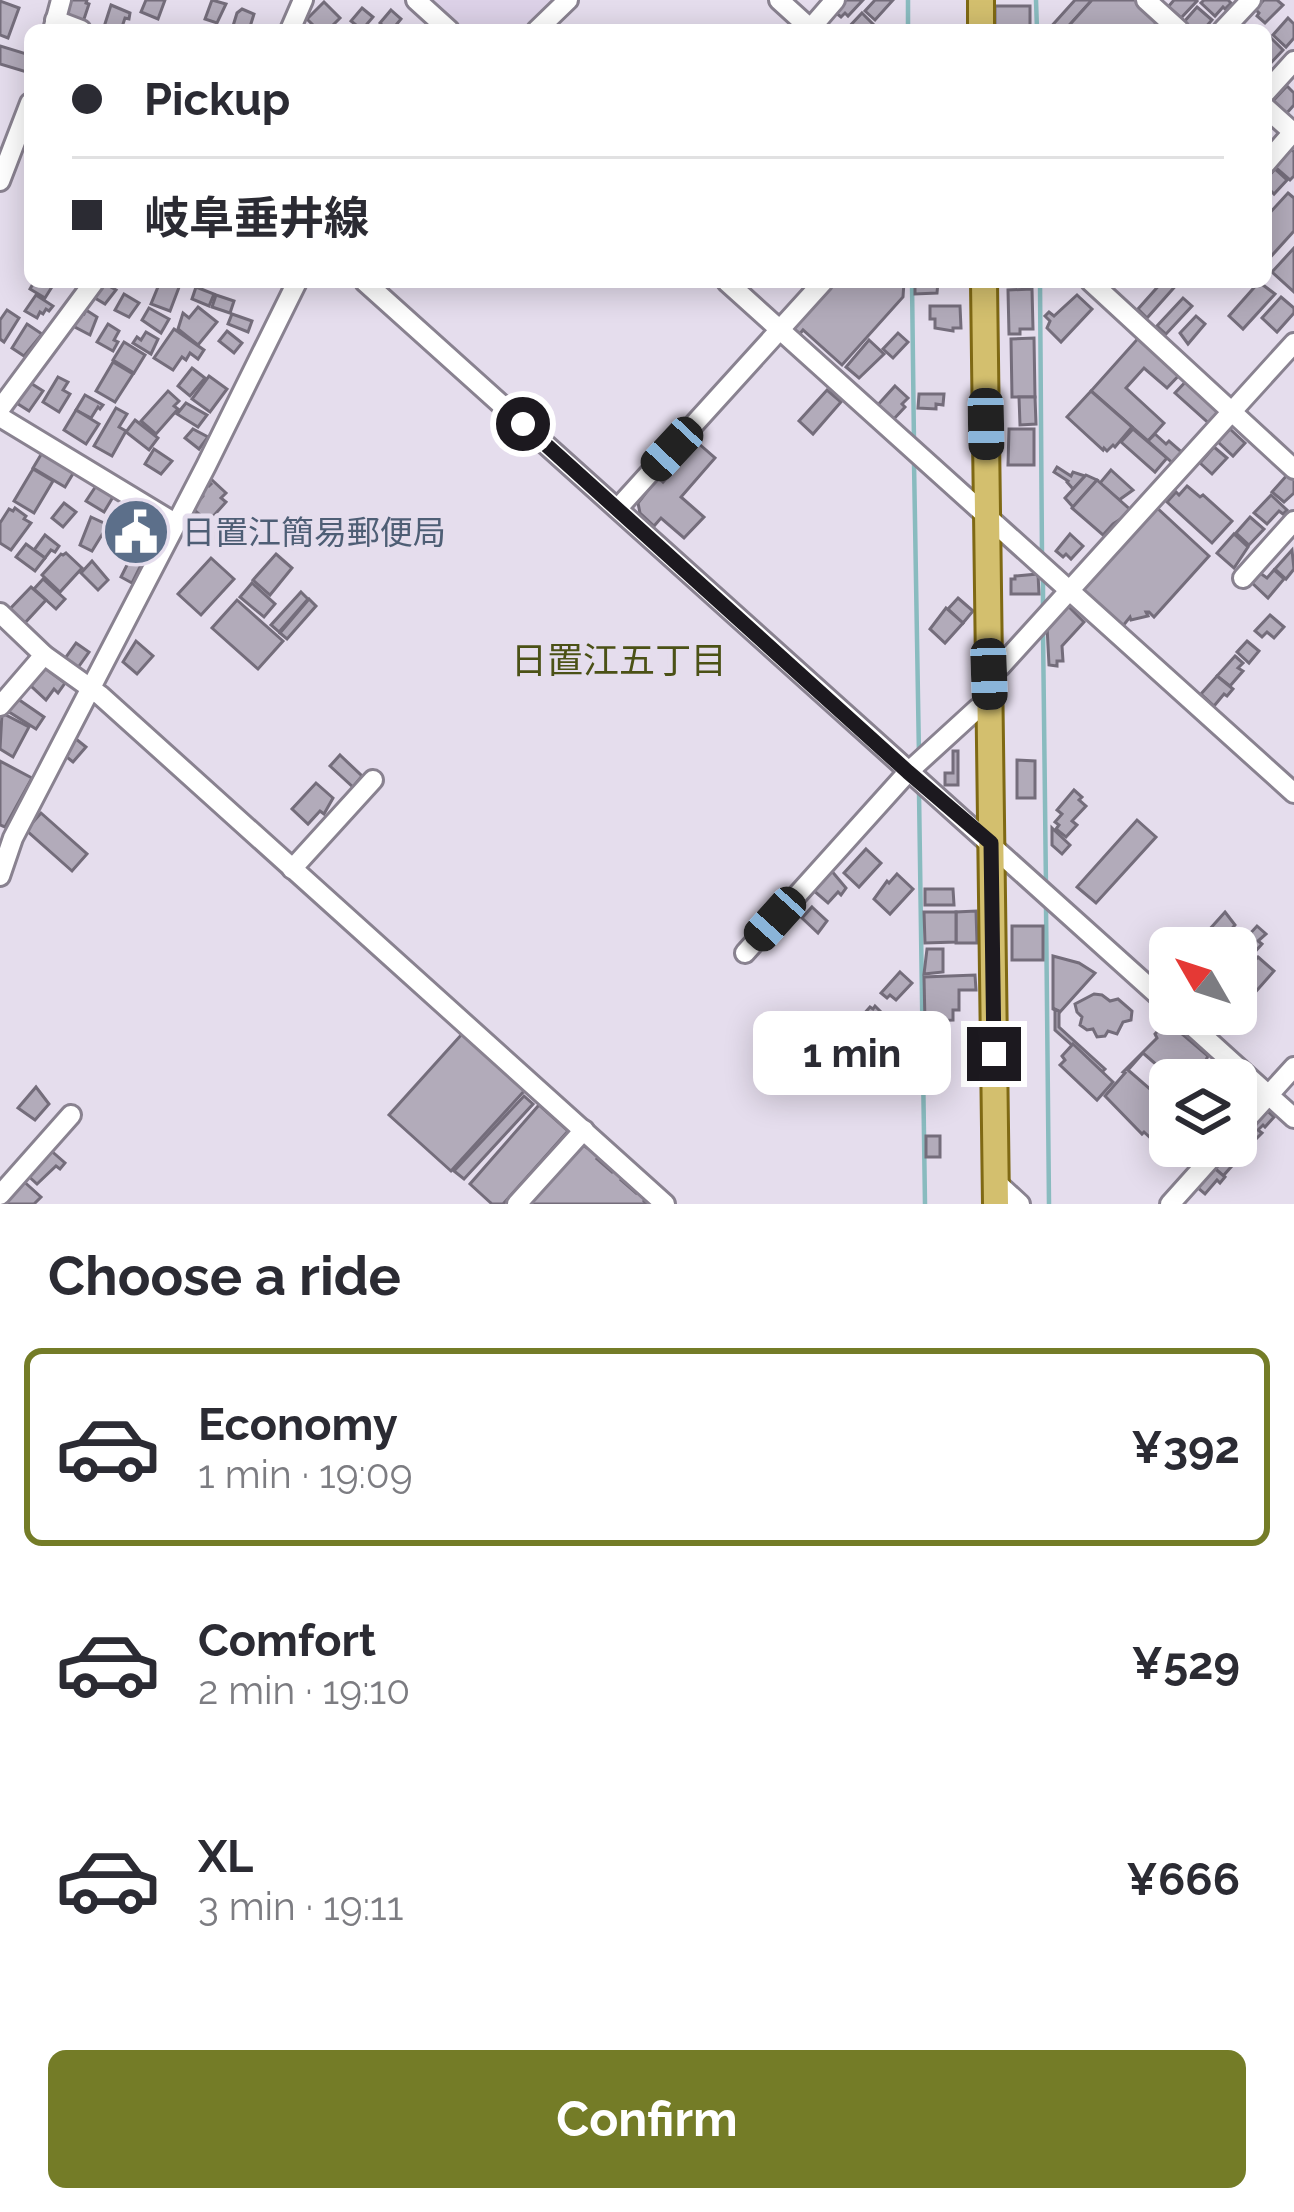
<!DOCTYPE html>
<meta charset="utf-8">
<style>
:root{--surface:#fff;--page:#f7f7f7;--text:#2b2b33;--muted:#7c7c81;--line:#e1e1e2;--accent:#747c27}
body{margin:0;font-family:Raleway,"Noto Sans JP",sans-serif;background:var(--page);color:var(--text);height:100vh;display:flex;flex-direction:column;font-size:45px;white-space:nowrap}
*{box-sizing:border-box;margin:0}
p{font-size:39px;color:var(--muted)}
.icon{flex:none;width:66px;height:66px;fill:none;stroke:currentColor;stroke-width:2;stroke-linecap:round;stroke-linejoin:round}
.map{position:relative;height:1204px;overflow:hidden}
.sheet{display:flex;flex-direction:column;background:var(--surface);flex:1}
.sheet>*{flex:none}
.banner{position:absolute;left:24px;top:24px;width:1248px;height:264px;border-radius:18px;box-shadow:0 6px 30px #0003;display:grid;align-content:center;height:264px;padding:0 48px;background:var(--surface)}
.needle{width:78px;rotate:309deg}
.buttons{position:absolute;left:1149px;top:927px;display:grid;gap:24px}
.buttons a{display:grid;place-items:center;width:108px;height:108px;border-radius:18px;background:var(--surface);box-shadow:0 6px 30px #0003;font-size:60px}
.end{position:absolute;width:54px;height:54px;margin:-27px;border:15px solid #1c191f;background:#fff;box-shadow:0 0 0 6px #fff}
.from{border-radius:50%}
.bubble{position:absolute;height:84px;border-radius:18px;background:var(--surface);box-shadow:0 6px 30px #0003;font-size:39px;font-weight:700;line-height:84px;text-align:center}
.car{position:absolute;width:36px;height:72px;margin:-36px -18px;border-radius:15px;box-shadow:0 0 9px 3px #0007;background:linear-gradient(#222 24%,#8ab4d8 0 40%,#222 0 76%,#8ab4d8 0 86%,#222 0)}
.banner b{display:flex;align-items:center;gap:42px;height:114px;font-size:45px}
.banner b+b{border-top:3px solid var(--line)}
.banner i{width:30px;height:30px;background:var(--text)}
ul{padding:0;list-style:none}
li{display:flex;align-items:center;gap:36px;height:198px;margin:0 24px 18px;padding:0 24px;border:6px solid transparent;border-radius:18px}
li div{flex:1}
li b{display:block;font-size:45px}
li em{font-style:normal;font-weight:700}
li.active{border-color:var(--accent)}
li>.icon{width:108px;height:108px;stroke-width:1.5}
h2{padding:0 48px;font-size:54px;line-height:144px}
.button{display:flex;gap:24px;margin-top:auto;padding:24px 48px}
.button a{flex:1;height:138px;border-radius:18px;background:var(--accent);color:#fff;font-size:48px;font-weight:700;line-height:138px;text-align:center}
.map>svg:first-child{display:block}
.built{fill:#dcd1e7}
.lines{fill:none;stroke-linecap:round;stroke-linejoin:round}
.stream{stroke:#89bbbf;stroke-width:4.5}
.building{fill:#b2abba;stroke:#746d7b;stroke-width:3;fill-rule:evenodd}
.minor-casing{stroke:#898290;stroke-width:24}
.major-casing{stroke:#7f6914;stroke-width:30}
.minor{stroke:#fff;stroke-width:18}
.major{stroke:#d3bf6e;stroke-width:24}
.route{stroke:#1c191f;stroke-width:15}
.labels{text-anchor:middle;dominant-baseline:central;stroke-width:10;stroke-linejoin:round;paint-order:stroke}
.service-label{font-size:33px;fill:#4e5e75;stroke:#e5dded;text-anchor:start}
.neighbourhood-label{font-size:36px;fill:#4b5116;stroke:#e5dded}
</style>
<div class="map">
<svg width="1294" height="1204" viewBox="0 0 1294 1204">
<rect width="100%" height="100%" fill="#e5dded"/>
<polygon class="built" points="429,0 555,0 525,30 462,30"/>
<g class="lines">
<g class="stream">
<polyline points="908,0 908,30"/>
<polyline points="1036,0 1037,30"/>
<polyline points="912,282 914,444"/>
<polyline points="1040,282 1042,558"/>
<polyline points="914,462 919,756"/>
<polyline points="1043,576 1043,612"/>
<polyline points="1043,630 1046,888"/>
<polyline points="919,792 925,1204"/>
<polyline points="1046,906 1049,1204"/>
</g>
</g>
<g class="building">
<polygon points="64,0 87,0 86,3 89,4 81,28 58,20"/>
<polygon points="146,0 165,0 158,19 141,12"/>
<polygon points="212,0 226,4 217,23 205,19"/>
<polygon points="846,0 863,0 848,16 845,13 841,17 835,12"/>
<polygon points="875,0 893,0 875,20 865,11"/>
<polygon points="1075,0 1092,0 1065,30 1048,30"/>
<polygon points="1092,0 1136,0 1158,21 1150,30 1065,30"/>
<polygon points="1174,0 1196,0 1197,1 1181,18 1168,7"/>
<polygon points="1204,0 1228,0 1231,3 1225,9 1223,7 1215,16 1201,3"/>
<polygon points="1264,0 1277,0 1283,5 1265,23 1257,16 1259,13 1255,9"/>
<polygon points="0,1 19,8 8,38 0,35"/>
<polygon points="324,2 340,18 328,30 318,30 307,19"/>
<polygon points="111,5 130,13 129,19 125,18 121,30 103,30"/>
<rect x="995" y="6" width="35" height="24"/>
<polygon points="1197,7 1212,20 1203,30 1190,30 1183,23"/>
<polygon points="362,8 373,17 362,30 351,21"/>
<polygon points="242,9 254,14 249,30 233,26 237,13"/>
<polygon points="391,10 401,19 392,30 387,30 380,23"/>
<polygon points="862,13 873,24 868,30 846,30"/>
<polygon points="1288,18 1294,24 1294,38 1286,47 1273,35"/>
<polygon points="1271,38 1283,50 1268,66 1266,44"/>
<polygon points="0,46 30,55 30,73 0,64"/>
<polygon points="1287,86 1294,93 1294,105 1286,114 1272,102"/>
<polygon points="1291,149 1294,152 1294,176 1290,180 1275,167"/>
<polygon points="1275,169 1287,180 1274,194 1266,186 1266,179"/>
<polygon points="1288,193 1294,198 1294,231 1266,262 1266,217"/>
<polygon points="1294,248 1294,292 1272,272"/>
<polygon points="34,282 55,282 45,298 30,289"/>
<polygon points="102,282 116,290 105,304 95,298 96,295 93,293"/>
<polygon points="160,282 181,282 170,311 151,304"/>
<polygon points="826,282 904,282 903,297 842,365 803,330 798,336 787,326"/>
<polygon points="915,282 938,282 937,293 915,294"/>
<polygon points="1162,282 1179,282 1147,318 1138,309"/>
<polygon points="1259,282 1275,294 1243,329 1229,316"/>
<polygon points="196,287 214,294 209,306 192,299"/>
<polygon points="1032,289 1033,329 1020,329 1020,334 1009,334 1008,290"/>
<polygon points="124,294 139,303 129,317 115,310"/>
<polygon points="36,295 53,306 49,311 46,309 43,314 40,312 37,318 25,311"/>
<polygon points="216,295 234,301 230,313 212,307"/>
<polygon points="1077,295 1092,309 1061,342 1047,328 1050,321 1045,316 1049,312 1054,316"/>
<polygon points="1281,297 1294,308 1294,313 1277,332 1262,318"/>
<polygon points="1183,298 1192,306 1166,334 1157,326"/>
<polygon points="930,306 960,306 961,328 953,328 953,331 935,328 935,319 930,319"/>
<polygon points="198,307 217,322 198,345 178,329 183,313 189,318"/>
<polygon points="149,308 169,319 161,333 142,320"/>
<polygon points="7,310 19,318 4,342 0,339 0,320"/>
<polygon points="86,310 97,317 90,335 73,326 80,312 84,314"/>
<polygon points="232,314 252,321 248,332 228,324"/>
<polygon points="1196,316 1205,324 1188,344 1180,333"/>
<polygon points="27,324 42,334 24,356 12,348"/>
<polygon points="108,324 119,331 114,340 118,342 113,351 97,342"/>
<polygon points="174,329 204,350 198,359 190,353 186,360 182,357 173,370 154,358"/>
<polygon points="227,331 242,343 234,353 219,341"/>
<polygon points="146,332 158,339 151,354 133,343 137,337 141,340"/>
<polygon points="898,333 908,342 893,358 883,349"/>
<polygon points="1142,334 1183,371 1167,388 1144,368 1126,388 1164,423 1148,441 1091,391"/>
<polygon points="1034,338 1035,397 1012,397 1011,339"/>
<polygon points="869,340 884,354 859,378 846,367"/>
<polygon points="124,342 145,355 134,373 113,360"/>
<polygon points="113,362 133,374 115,402 96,391"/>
<polygon points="192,368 205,378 190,396 178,386"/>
<polygon points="209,376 227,389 210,412 192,399"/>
<polygon points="58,377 68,382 63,390 70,394 59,412 43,402"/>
<polygon points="1190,377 1226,410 1212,426 1175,393"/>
<polygon points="29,382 43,391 29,411 15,402"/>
<polygon points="895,386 908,398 902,404 905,407 892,421 876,407"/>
<polygon points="827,390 841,402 813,434 799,421"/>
<polygon points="168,391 179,401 174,406 178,409 156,434 141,421"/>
<polygon points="1091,391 1132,427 1115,447 1113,445 1107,451 1104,448 1103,450 1067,417"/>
<polygon points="919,394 944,394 943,405 936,404 936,409 918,408"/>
<polygon points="85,395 103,405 100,409 98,407 91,418 76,410"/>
<polygon points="1019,397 1035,397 1036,424 1020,425"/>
<polygon points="186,403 207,415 198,427 177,414"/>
<polygon points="116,408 127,414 119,427 126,431 112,456 94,446"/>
<polygon points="76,410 99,424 86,444 64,430"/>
<polygon points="135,420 158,438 149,450 126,432"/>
<polygon points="193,429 208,437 199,449 185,438"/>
<polygon points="1009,429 1034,429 1034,465 1008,465"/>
<polygon points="1133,429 1167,458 1155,472 1121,442"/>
<polygon points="1230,429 1245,443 1233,456 1218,442"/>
<polygon points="1155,434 1166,444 1169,441 1185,455 1176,466 1148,441"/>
<polygon points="698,443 715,458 681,497 704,517 684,538 661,518 654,526 640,513 638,503 658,477 663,482"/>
<polygon points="1214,447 1227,458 1212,474 1200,463"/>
<polygon points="154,449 172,461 161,474 145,464"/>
<polygon points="42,453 74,472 65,487 33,468"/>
<polygon points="1057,467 1071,476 1073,472 1085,476 1073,489 1067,482 1068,481 1054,472"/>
<polygon points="33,469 53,481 34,513 14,501"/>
<polygon points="1111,470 1133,490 1119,500 1100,483"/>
<polygon points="1288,474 1294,479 1294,493 1284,502 1272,492"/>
<polygon points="1086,475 1097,480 1073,507 1065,498"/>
<polygon points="211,479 226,493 221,498 226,502 208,522 192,508 203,496 202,491 206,483 209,486 211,484 208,481"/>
<polygon points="1097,480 1133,512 1123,523 1119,520 1113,524 1103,535 1072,508"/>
<polygon points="96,486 113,497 104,512 86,501"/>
<polygon points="1187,486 1200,497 1203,495 1232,521 1212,543 1167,502 1176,492 1179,495"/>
<polygon points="1271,495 1287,510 1283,514 1279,511 1267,524 1254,513"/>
<polygon points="64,503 76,512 63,527 52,518"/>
<polygon points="127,507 162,524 152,544 147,541 137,560 108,545"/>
<polygon points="1156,507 1209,556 1154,617 1149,612 1146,612 1148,616 1131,620 1130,617 1122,627 1081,590"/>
<polygon points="15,508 26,516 24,519 31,523 11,550 0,543 0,523 9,509 13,511"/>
<polygon points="195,512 218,534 209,543 187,522"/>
<polygon points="91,517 108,525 92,551 80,545"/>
<polygon points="1250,517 1264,529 1249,545 1236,533"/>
<polygon points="1070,534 1083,546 1071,559 1066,554 1063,557 1056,551"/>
<polygon points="1234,534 1248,547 1234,568 1217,553"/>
<polygon points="45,535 59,546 55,552 51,550 45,558 34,550"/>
<polygon points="26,544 45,558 35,571 16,557"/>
<polygon points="1292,550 1294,569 1286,579 1275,569"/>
<polygon points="66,553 82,568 60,592 42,575 61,554 63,555"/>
<polygon points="276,554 292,568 270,595 253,580"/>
<polygon points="211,558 234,579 201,615 178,594"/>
<polygon points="130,559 141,565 132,583 121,577"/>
<polygon points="92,561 108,580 98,590 81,573"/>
<polygon points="1274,570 1284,579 1268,598 1251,582 1260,573 1267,578"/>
<polygon points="1038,574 1039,594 1011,594 1011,579 1015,579 1015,576"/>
<polygon points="43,579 65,599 56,609 34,589"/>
<polygon points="252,583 275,604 264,617 240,597"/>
<polygon points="31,587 46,600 22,626 7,612"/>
<polygon points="301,592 308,599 279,632 271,625"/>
<polygon points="958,598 973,611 963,623 948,609"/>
<polygon points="309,599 316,606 287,639 280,633"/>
<polygon points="237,600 283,641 258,669 212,628"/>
<polygon points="1067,605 1084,622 1062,646 1063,661 1057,661 1057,666 1049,665 1047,626"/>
<polygon points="946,608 963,623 945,643 930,629"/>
<polygon points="1270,615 1284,627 1274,638 1267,632 1262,637 1255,631"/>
<polygon points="136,641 153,656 137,674 123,662"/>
<polygon points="1247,641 1259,651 1249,663 1237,652"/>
<polygon points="76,643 89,652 77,669 64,660"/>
<polygon points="1235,656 1243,663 1238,668 1243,671 1230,686 1217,676"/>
<polygon points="45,668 65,683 58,693 54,689 46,700 31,686"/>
<polygon points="1217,676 1233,689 1227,696 1224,694 1214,706 1201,694"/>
<polygon points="15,697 44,717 36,729 6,710"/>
<polygon points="2,713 29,727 13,757 0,749"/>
<polygon points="76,739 86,747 73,762 63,754"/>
<polygon points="953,751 958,751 958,785 945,785 945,773 953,773"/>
<polygon points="340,755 362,776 353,787 330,766"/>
<polygon points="1017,760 1035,761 1035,798 1017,798"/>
<polygon points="0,761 32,778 5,827 0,825"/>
<polygon points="316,783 333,798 324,814 320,811 308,824 292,809"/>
<polygon points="1074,790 1082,797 1079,800 1086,806 1072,821 1077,825 1066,837 1056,829 1059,825 1055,822 1062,814 1057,810"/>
<polygon points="41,813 87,854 72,871 26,830"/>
<polygon points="1137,820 1156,837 1096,903 1077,887"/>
<polygon points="1052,828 1070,845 1062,854 1052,845"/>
<polygon points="866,849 881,863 859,887 844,873"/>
<polygon points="830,869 846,888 841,895 838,892 828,903 813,890"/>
<polygon points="897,874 913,889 890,914 874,899 887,881 889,883"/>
<polygon points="925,889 953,889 954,905 925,905"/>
<polygon points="812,907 827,921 818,933 802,918"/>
<polygon points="976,911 977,943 956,943 956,912"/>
<polygon points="924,912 956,912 956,942 925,943"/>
<polygon points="1225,912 1235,925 1221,941 1209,930"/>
<rect x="1012" y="926" width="31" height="34"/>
<polygon points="1257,926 1266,934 1258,941 1262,944 1245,963 1236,955 1236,949"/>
<polygon points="927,949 943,949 943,972 924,974"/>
<polygon points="1053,956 1079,963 1095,973 1060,1012 1053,1009"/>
<polygon points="1258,957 1274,971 1252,996 1236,982"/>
<polygon points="900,972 912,983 896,1000 890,995 887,998 881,993"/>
<polygon points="975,975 976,990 959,990 959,1010 953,1010 953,1020 925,1021 924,977"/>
<polygon points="1094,994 1102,995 1110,1001 1118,999 1132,1011 1131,1020 1123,1022 1117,1034 1108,1031 1105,1036 1097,1037 1093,1029 1087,1030 1080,1025 1082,1017 1077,1012 1075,1004"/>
<polygon points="875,1006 884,1015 866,1035 855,1024 870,1007 873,1009"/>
<polygon points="1055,1009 1059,1011 1059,1027 1105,1069 1102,1072 1055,1030"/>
<path d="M1167 1021 1208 1056 1206 1060 1219 1073 1212 1080H1170V1127L1156 1143 1144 1132 1142 1134 1105 1096 1125 1073 1123 1072 1157 1038 1155 1034ZM1143 1053 1166 1073 1151 1090 1128 1070Z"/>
<polygon points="462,1034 525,1090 451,1171 389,1115"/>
<polygon points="902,1038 915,1048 898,1068 886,1057"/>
<polygon points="1073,1044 1113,1082 1097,1100 1060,1065 1065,1060 1062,1056"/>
<polygon points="36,1087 49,1104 35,1120 18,1108"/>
<polygon points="524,1096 533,1104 464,1179 454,1171"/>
<polygon points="539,1105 568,1131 503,1204 492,1204 470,1184"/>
<polygon points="1264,1108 1274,1117 1265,1127 1263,1125 1258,1130 1262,1133 1256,1139 1245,1129"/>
<rect x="926" y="1136" width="14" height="21"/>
<polygon points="581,1144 600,1156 597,1159 612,1172 615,1169 623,1177 621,1180 636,1193 638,1190 646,1198 644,1201 648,1204 527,1204"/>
<polygon points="48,1148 65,1163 60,1169 56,1166 37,1184 25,1173"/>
<polygon points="1228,1150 1238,1159 1223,1176 1213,1167"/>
<polygon points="1212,1166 1225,1177 1220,1183 1217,1180 1205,1194 1198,1188 1200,1185 1197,1182"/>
<polygon points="20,1178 41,1197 34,1204 0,1204"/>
</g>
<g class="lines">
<g class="minor-casing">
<g id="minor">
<polyline points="416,0 449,30"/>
<polyline points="779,0 812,30"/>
<polyline points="1146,0 1179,30"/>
<polyline points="55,20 81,30"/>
<polyline points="810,29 835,0"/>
<polyline points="53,30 61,0"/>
<polyline points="290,30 303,0"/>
<polyline points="537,30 568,0"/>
<polyline points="1223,30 1251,0"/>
<polyline points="1266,92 1294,61"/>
<polyline points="1266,108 1294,133"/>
<polyline points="1266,163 1293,132"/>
<polyline points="0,181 30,103"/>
<polyline points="365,282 1170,1006"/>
<polyline points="727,282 1294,793"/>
<polyline points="1091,282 1294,469"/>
<polyline points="0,409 94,282"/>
<polyline points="0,417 175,523"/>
<polyline points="618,508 823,282"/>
<polyline points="1243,578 1294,521"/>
<polyline points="0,613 44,655 100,695 665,1204"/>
<polyline points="989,674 1000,667 1294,343"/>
<polyline points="0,706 44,655"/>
<polyline points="292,869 373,780"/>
<polyline points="0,876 13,838 206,466 297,282"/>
<polyline points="745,953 908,772 977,709 990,704"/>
<polyline points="1179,1014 1294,1118"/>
<polyline points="1236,1131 1294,1067"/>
<polyline points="996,1182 1020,1204"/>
<polyline points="0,1195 71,1115"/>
<polyline points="517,1204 584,1130"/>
<polyline points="1170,1204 1222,1146"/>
</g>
</g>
<g class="major-casing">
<g id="major">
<polyline points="981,0 981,30"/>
<polyline points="984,282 996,1204"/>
</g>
</g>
<use href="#minor" class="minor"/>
<use href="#major" class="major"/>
</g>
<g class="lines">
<polyline class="route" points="523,424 908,772 991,843 994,1054"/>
</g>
<defs>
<g id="civic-disc" transform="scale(3.45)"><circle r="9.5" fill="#5c6f8a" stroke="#e5dded"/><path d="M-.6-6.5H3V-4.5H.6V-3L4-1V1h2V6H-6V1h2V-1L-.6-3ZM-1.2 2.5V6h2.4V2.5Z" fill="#fff"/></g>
</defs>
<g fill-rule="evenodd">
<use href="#civic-disc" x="136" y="532"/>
</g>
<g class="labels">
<g class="service-label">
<text x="182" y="532">日置江簡易郵便局</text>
</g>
<g class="neighbourhood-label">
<text x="619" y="660">日置江五丁目</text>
</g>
</g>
</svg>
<div class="buttons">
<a><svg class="needle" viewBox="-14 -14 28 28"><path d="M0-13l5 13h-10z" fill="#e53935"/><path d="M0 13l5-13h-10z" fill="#7c7c81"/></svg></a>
<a><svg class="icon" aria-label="layers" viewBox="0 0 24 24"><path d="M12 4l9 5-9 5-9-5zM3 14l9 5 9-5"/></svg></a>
</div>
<i class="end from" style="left:523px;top:424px"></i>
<i class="end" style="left:994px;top:1054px"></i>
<div class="bubble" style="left:753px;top:1011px;width:198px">1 min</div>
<i class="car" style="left:986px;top:424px;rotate:179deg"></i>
<i class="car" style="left:672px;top:449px;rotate:223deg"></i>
<i class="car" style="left:989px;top:674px;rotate:178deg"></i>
<i class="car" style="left:775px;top:919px;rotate:222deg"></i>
<div class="banner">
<b><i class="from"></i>Pickup</b>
<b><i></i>岐阜垂井線</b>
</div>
</div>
<section class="sheet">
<h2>Choose a ride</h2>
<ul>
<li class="active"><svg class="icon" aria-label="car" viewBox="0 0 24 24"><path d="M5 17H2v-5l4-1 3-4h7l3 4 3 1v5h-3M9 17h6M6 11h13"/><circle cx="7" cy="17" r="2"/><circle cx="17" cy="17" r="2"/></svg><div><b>Economy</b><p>1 min · 19:09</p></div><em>¥392</em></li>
<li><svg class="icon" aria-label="car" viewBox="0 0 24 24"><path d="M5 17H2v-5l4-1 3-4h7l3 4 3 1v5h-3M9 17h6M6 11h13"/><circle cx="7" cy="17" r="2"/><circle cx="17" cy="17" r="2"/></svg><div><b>Comfort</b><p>2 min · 19:10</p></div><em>¥529</em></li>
<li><svg class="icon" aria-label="car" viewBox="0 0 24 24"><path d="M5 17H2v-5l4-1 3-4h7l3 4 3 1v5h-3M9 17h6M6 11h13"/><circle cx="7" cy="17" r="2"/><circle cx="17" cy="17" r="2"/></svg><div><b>XL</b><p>3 min · 19:11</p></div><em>¥666</em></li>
</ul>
<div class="button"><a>Confirm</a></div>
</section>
